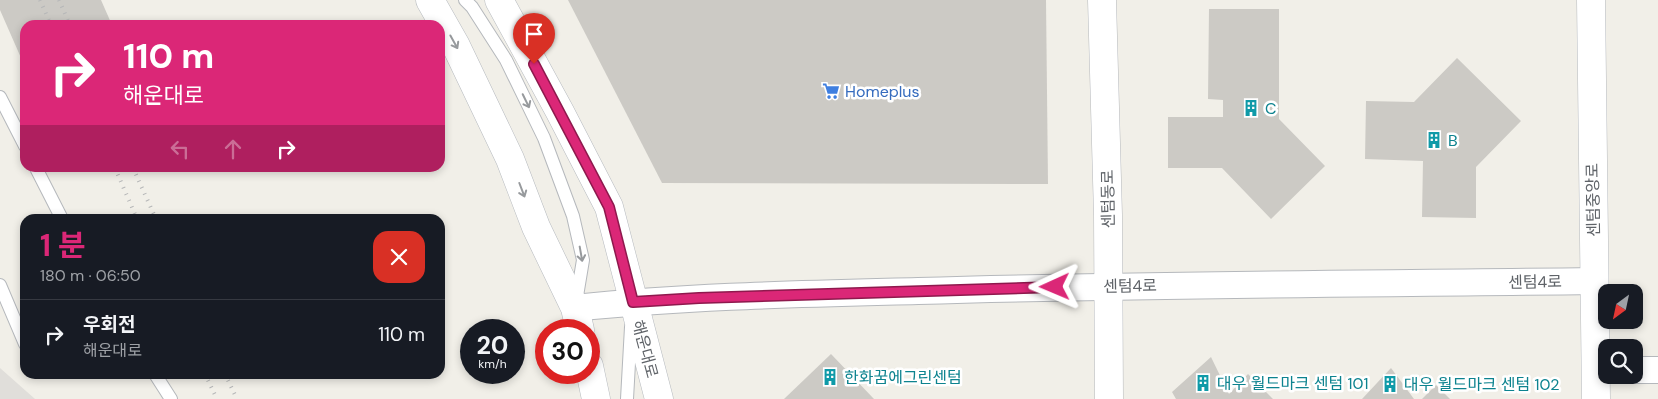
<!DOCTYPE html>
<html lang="ko">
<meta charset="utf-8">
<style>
body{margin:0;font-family:"DM Sans","Noto Sans KR",sans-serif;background:#242831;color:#f1f3f6;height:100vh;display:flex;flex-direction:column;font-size:19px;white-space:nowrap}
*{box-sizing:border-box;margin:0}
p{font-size:16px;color:#9ea1a6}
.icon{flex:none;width:28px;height:28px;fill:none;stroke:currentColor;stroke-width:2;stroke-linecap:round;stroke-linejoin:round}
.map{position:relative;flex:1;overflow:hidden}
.details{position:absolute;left:20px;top:214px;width:425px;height:165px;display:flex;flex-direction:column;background:#171b24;border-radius:15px;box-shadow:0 2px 8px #0003}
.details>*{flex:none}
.top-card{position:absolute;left:20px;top:20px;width:425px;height:152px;border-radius:15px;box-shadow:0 2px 8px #0003;background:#db2777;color:#fff;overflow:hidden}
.needle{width:32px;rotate:213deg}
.buttons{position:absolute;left:1598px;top:284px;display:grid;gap:10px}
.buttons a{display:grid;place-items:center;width:45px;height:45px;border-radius:10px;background:#171b24;box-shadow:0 2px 8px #0003;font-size:25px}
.speed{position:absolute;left:460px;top:319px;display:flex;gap:10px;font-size:25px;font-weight:700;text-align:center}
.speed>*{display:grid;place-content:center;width:65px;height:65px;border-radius:50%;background:#171b24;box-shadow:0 2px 8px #0003;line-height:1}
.speed small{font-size:12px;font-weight:400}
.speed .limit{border:8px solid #d22;background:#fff;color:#111}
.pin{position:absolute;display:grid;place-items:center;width:42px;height:42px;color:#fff;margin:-51px -21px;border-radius:50% 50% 50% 0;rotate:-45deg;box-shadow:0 0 5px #0007}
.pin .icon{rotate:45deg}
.me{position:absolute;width:55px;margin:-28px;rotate:269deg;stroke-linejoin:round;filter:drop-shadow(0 0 4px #0008)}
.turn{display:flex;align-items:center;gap:18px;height:105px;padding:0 20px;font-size:22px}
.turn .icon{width:65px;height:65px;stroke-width:2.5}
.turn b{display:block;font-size:35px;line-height:42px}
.lanes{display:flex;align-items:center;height:48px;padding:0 20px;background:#0003;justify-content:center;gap:25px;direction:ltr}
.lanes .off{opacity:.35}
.round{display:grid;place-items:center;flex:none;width:52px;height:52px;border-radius:15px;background:#242831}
.head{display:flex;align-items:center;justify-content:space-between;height:85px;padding:0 20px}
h1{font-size:30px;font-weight:700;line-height:38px;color:#db2777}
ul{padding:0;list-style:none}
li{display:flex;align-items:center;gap:15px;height:70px;padding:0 20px;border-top:1px solid #363941}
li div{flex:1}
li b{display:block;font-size:19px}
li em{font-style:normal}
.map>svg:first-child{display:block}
.industrial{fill:#e0deda}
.building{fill:#cccac5}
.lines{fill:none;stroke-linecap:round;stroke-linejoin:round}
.service-casing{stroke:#b5b8bc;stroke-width:14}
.minor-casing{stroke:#b5b8bc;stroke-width:28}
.tertiary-casing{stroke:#b5b8bc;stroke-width:29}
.secondary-casing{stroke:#b6babf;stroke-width:29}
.service{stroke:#fff;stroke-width:12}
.minor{stroke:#fff;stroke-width:26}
.tertiary{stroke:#fff;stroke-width:28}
.secondary{stroke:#fff;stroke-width:28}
.rail{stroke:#b6b7b8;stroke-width:4;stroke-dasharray:1 6;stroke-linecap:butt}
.oneway{stroke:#979a9d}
.route-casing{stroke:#8e194d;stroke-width:12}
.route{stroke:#db2777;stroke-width:9}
.labels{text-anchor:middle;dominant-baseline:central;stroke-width:5;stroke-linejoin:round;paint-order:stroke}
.shop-label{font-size:16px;fill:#366cbe;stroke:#fff;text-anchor:start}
.culture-label{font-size:16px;fill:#0d838f;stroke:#fff;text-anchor:start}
.street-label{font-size:16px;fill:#5f6368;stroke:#fff}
</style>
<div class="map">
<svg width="1658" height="399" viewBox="0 0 1658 399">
<rect width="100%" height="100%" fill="#f1efe8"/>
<!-- industrial -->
<path class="industrial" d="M 0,368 L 35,399 L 0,399 Z"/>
<!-- building -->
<g class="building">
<path d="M 0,0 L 101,0 L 112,25 L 25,25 L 25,67 L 0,10 Z"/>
<path d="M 568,0 L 1046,0 L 1048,184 L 662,183 Z"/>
<path d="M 1209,9 L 1279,9 L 1279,119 L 1325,166 L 1271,219 L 1222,168 L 1168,168 L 1168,117 L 1223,117 L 1223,100 L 1208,99 Z"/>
<path d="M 1457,58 L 1521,121 L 1476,167 L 1476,218 L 1422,217 L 1423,161 L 1365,159 L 1366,101 L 1414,102 Z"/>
<path d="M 831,354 L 874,399 L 784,399 Z"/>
<path d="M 1211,357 L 1229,394 L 1248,374 L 1273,399 L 1176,399 L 1172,392 Z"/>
<path d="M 1391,368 L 1414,399 L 1362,399 Z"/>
<path d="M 1436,385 L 1450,399 L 1422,399 Z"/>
</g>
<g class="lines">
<!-- service casing -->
<g class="service-casing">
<g id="service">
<path d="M 465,0 L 472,7 L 506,60 L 544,138 L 573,216 L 583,260 L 576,302"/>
<path d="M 0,97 L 25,146"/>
<path d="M 36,168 L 62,219"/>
<path d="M 0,285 L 25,344"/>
<path d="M 155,374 L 171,399"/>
<path d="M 627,399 L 631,327"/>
</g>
</g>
<!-- minor casing -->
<g class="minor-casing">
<g id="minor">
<path d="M 575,308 C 689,296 804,294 918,291 C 1144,284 1369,284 1595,281"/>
<path d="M 1634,370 L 1658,370"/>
</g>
</g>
<!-- tertiary casing -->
<g class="tertiary-casing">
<path id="tertiary" d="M 1102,0 L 1108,215 L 1109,399"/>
</g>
<!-- secondary casing -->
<g class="secondary-casing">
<g id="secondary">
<path d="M 430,0 L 456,46 L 510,159 L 536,227 L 575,308 L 580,330"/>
<path d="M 499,0 L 560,112 L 609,207 L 659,399"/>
<path d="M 1591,0 L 1596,399"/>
<path d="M 589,366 L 596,399"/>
</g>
</g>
<!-- service -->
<use href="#service" class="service"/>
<!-- minor -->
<use href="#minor" class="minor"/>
<!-- tertiary -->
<use href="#tertiary" class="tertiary"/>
<!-- secondary -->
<use href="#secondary" class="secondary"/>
<!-- rail -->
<g class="rail">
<path d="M 40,0 L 51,25"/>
<path d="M 59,0 L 70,25"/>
<path d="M 115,168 L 137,219"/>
<path d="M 133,168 L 156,219"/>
<path d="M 205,374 L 217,399"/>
<path d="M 225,374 L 237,399"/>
</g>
</g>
<!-- one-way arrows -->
<defs><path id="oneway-shaft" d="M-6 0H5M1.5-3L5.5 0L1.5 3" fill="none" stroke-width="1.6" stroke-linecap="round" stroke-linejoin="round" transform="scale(1.25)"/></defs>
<g class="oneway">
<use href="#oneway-shaft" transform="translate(454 42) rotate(61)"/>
<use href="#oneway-shaft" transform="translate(526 101) rotate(64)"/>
<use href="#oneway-shaft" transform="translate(522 190) rotate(69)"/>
<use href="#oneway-shaft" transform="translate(581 254) rotate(80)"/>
</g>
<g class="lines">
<!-- route casing -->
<g class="route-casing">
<path id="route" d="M 534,64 L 609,207 L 633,302 L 699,298 L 1055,287"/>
</g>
<!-- route -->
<use href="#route" class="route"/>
</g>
<!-- icons -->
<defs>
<g id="supermarket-bare" transform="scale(1.35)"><path d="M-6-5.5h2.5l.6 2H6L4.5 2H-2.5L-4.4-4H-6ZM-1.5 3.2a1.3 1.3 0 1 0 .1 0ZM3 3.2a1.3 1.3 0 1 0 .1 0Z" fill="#3f7fe0" stroke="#fff" stroke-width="2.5" paint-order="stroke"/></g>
<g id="building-bare" transform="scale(1.35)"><path d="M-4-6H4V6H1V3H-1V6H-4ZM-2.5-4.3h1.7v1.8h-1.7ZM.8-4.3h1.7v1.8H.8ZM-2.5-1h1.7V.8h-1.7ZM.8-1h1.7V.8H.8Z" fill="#0f9aa8" stroke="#fff" stroke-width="2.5" paint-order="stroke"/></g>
</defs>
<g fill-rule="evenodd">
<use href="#supermarket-bare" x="831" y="91"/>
<use href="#building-bare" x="1251" y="108"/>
<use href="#building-bare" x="1434" y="140"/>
<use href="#building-bare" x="830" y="377"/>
<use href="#building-bare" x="1203" y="383"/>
<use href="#building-bare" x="1390" y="384"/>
</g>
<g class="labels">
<!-- shop labels -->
<g class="shop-label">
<text x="845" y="91">Homeplus</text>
</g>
<!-- culture labels -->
<g class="culture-label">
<text x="1265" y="108">C</text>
<text x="1448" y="140">B</text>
<text x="844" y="377">한화꿈에그린센텀</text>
<text x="1217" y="383">대우 월드마크 센텀 101</text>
<text x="1404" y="384">대우 월드마크 센텀 102</text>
</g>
<!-- street labels -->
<g class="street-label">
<text transform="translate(1108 199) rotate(-91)">센텀동로</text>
<text transform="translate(1593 200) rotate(-91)">센텀중앙로</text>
<text transform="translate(1535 282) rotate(-1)">센텀4로</text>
<text transform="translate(1130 286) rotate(-1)">센텀4로</text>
<text transform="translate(645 349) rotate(75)">해운대로</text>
</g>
</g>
</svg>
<div class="buttons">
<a><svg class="needle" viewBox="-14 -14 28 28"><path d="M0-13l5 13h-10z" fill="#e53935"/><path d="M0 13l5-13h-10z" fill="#9ea1a6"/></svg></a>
<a><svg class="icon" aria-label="search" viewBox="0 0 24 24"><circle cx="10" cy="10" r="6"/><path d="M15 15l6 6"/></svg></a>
</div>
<div class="speed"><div>20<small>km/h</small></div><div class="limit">30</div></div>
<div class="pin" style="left:534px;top:64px;background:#d93025"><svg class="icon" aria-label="arrive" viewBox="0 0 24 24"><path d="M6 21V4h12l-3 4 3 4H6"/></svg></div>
<svg class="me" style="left:1055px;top:287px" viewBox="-20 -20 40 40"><path d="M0-17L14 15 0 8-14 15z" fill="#db2777" stroke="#fff" stroke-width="4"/></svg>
<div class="top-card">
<div class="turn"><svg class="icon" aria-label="right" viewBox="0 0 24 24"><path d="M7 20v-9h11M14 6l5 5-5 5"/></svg><div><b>110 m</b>해운대로</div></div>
<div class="lanes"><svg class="icon off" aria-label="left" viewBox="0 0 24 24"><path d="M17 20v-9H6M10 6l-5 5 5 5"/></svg><svg class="icon off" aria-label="ahead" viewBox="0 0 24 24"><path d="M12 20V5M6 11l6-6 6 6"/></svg><svg class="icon" aria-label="right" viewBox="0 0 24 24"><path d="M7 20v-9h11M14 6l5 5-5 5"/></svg></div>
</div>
<section class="details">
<div class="head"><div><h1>1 분</h1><p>180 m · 06:50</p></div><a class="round" style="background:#d93025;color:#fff"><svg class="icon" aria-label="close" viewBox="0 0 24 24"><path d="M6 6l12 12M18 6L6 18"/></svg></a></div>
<ul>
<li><svg class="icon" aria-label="right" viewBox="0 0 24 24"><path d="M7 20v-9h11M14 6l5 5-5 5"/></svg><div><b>우회전</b><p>해운대로</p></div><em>110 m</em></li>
</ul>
</section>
</div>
